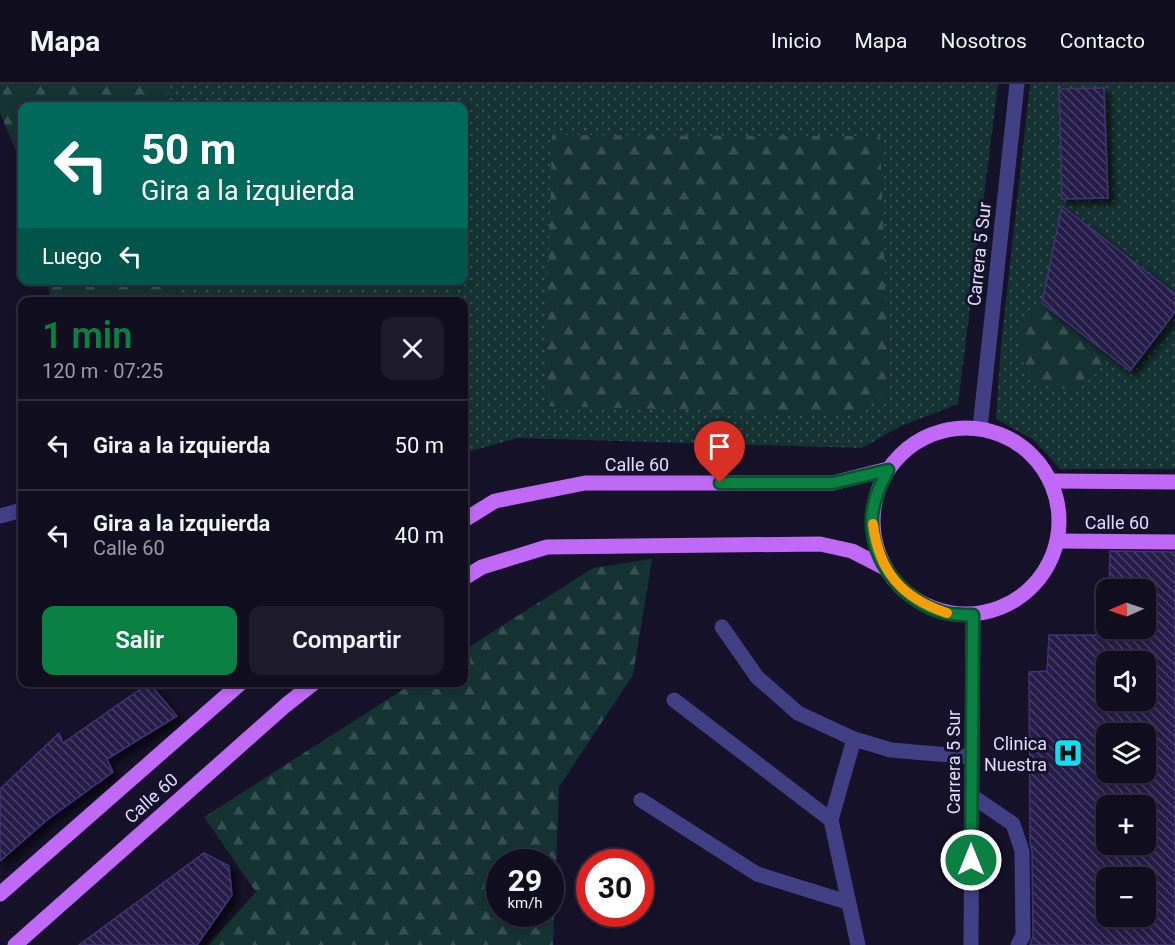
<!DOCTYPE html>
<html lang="es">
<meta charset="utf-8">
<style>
body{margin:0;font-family:Roboto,sans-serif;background:#1e1c2c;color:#f1f3f6;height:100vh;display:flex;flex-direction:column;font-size:22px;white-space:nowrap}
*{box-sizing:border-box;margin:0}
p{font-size:20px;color:#9c9ca4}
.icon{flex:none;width:33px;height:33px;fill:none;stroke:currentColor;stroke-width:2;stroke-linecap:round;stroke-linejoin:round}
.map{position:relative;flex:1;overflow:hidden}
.panel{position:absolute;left:18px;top:213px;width:450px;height:390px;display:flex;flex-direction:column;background:#100e1f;border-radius:12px;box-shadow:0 3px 9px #0003,0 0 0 2px #302e3d}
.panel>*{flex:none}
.hud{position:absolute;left:18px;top:18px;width:450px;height:183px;border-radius:12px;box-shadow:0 3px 9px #0003,0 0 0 2px #302e3d;background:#00695c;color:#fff;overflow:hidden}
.needle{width:39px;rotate:268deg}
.tools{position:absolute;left:1096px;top:495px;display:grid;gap:12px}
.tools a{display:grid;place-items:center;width:60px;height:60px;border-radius:12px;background:#100e1f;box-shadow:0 3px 9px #0003,0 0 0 2px #302e3d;font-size:30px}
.speed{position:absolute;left:486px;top:765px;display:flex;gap:12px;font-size:30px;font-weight:700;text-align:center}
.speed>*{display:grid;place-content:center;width:78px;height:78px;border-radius:50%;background:#100e1f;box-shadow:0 3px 9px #0003,0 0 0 2px #302e3d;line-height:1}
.speed small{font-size:15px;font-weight:400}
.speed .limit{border:9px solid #d22;background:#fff;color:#111}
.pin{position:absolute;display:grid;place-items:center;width:51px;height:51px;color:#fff;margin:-62px -26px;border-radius:50% 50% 50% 0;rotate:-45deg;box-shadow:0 0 6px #0007}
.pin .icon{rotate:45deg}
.me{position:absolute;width:66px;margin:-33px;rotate:0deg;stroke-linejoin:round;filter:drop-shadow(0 0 4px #0008)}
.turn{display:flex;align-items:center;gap:21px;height:126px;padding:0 24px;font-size:27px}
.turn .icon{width:78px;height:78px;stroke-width:2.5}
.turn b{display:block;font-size:42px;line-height:51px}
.then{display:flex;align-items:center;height:57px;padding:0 24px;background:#0003;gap:12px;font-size:22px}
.round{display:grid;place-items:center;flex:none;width:63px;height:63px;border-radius:12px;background:#1e1c2c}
.headline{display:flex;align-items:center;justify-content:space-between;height:102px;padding:0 24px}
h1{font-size:36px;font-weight:600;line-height:45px;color:#0b8043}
.cta{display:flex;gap:12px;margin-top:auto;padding:12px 24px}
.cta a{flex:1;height:69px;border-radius:12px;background:#0b8043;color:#fff;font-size:24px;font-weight:600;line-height:69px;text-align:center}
.cta a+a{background:#1e1c2c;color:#f1f3f6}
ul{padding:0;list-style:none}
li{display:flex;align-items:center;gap:18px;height:90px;padding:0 24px;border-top:2px solid #302e3d}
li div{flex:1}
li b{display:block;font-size:22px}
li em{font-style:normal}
header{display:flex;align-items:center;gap:36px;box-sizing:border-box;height:84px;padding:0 30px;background:#100e1f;border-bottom:2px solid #302e3d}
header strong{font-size:28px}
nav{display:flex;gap:33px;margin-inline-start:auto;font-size:21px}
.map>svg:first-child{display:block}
.grass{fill:url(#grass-dots)}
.forest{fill:url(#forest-firs);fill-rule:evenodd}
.building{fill:url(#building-back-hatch);stroke:#3f3374;stroke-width:1.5;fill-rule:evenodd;filter:url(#shadow)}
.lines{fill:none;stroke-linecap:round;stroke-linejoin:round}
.minor{stroke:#424085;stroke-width:15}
.major{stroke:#c169f7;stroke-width:15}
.route-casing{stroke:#07532c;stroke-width:15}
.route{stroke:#0b8043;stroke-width:10}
.slow{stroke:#f59e0b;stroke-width:10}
.labels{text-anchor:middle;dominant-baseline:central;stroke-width:6;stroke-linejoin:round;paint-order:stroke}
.street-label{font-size:18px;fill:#e0dcfd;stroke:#161229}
.poi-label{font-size:18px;fill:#e0dcfd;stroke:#161229;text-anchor:end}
</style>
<header>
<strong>Mapa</strong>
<nav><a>Inicio</a><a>Mapa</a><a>Nosotros</a><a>Contacto</a></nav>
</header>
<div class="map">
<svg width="1175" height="861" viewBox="0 0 1175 861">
<defs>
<pattern id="grass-dots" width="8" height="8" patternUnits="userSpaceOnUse" patternTransform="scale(1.5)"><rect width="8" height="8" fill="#153332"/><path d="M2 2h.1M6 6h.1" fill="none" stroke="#375051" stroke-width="1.8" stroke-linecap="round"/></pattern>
<pattern id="forest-firs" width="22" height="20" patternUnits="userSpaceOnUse" patternTransform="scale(1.5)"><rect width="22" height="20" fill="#153332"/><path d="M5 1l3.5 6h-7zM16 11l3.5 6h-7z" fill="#375051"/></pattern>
<pattern id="building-back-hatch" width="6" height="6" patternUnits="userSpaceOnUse" patternTransform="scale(1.5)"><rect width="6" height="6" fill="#271f49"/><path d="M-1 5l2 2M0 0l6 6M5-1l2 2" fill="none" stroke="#463f64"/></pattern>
<filter id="shadow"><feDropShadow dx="5.5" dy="5.5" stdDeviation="3" flood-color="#0009"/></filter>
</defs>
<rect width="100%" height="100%" fill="#161229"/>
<!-- grass -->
<g class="grass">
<path d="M 170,0 L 998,0 L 958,320 L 899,343 L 862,364 L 518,354 L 464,369 L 464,218 L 180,217 L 174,197 L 464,196 L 464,22 L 167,22 Z"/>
<path d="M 1030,0 L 1175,0 L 1175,385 L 1060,385 L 1034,356 L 996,335 L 1001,261 Z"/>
</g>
<!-- forest -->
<g class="forest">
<path d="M 0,0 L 170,0 L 167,22 L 22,22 L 22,81 L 0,29 Z"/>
<path d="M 552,51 L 880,52 L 889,310 L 853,330 L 545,322 Z"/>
<path d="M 47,197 L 174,197 L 180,217 L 51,217 Z"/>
<path d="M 1056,215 L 1107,254 C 1107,272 1102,288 1086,298 C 1029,330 984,238 1056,215 Z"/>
<path d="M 652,475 L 633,591 L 559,703 L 553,861 L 208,861 L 256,808 L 204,733 L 413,599 L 464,598 L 464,566 L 593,484 ZM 550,778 L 550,830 L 500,830 L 500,778 Z"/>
</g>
<!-- building -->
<g class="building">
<path d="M 1104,4 L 1108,114 L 1062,115 L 1059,5 Z"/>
<path d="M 1062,122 L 1175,210 L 1175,228 L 1130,287 L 1042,219 Z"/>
<path d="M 1110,467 L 1175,468 L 1175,861 L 1030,861 L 1033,852 L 1032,767 L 1030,759 L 1029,588 L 1047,587 L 1049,551 L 1108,551 L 1108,544 L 1146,544 L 1146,506 L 1109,506 ZM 1107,578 L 1146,578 L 1146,616 L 1107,616 ZM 1107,650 L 1146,650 L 1146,688 L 1107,688 ZM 1107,722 L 1146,722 L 1146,760 L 1107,760 ZM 1107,794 L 1146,794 L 1146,832 L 1107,832 Z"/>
<path d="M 149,599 L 177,632 L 107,675 L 113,688 L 47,736 L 0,777 L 0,705 L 59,649 L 63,659 Z"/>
<path d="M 204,769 L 229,782 L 232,811 L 197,861 L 79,861 Z"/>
</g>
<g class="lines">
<!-- minor -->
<g class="minor">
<path d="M 980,344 L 1017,0"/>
<path d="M 0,432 L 22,426"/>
<path d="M 722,543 L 757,593 L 798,629 L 854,655 L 891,666 L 972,673"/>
<path d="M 674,616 L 831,736"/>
<path d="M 854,655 L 831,736 L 858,861"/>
<path d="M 972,712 L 1013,740 L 1022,767 L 1023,852 L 1018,861"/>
<path d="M 641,716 L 757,790 L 847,818"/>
<path d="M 971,861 L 973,531"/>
</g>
<!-- major -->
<g class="major">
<circle cx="966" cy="437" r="93"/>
<path d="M 1051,397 L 1175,398"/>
<path d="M 464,436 L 495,417 L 585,399 L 833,399 L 888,385"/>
<path d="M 1058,457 L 1175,458"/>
<path d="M 464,494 L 482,483 L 547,463 L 820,460 L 852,467 L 885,484"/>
<path d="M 0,810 L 242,598"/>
<path d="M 15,861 L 286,621 L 315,598"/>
</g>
</g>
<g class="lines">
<!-- route casing -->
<g class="route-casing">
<path id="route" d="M 720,399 L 833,399 L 888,386 C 880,401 873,416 872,433 C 870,478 904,518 945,529 C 954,531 964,531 973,531 L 971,776"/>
</g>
<!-- route -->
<use href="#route" class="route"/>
<!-- slow -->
<path class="slow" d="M 873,440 C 879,488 902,514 947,529"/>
</g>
<!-- icons -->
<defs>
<g id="hospital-square" transform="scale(1.5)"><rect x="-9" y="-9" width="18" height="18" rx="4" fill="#13ddf2" stroke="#161229"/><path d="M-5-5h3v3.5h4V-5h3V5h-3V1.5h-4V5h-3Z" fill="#111"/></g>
</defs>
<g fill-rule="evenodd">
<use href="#hospital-square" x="1068" y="669"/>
</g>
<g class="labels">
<!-- street labels -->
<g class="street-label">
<text transform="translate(979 170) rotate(-84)">Carrera 5 Sur</text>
<text x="637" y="380">Calle 60</text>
<text x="1117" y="438">Calle 60</text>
<text transform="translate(953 678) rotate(-90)">Carrera 5 Sur</text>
<text transform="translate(151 714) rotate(-42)">Calle 60</text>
</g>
<!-- poi labels -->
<g class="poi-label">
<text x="1047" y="659">Clinica<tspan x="1047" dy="21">Nuestra</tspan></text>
</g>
</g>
</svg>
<div class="tools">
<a><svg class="needle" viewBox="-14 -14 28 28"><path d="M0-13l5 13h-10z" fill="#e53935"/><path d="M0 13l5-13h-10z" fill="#9c9ca4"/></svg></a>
<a><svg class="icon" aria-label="sound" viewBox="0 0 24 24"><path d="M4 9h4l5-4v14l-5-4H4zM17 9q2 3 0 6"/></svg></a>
<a><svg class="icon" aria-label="layers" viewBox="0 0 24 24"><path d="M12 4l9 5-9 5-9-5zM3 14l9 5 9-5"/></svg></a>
<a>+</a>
<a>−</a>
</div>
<div class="speed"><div>29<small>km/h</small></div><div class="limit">30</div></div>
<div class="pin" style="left:720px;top:399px;background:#d93025"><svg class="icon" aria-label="arrive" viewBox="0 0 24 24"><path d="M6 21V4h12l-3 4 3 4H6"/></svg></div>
<svg class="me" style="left:971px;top:776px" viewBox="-20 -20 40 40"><circle r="17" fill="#0b8043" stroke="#fff" stroke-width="3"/><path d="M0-11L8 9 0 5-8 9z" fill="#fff"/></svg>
<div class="hud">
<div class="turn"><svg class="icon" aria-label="left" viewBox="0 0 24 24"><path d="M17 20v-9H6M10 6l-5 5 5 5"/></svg><div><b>50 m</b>Gira a la izquierda</div></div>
<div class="then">Luego<svg class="icon" aria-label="left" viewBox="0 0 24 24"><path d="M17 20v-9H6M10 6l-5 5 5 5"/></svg></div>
</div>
<section class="panel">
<div class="headline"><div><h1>1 min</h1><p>120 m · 07:25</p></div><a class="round"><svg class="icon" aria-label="close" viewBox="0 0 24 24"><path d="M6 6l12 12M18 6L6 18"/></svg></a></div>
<ul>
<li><svg class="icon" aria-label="left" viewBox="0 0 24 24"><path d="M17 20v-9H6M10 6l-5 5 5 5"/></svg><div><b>Gira a la izquierda</b></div><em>50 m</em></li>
<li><svg class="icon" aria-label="left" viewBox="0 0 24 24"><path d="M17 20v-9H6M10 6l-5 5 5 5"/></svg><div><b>Gira a la izquierda</b><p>Calle 60</p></div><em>40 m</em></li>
</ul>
<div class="cta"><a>Salir</a><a>Compartir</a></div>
</section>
</div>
